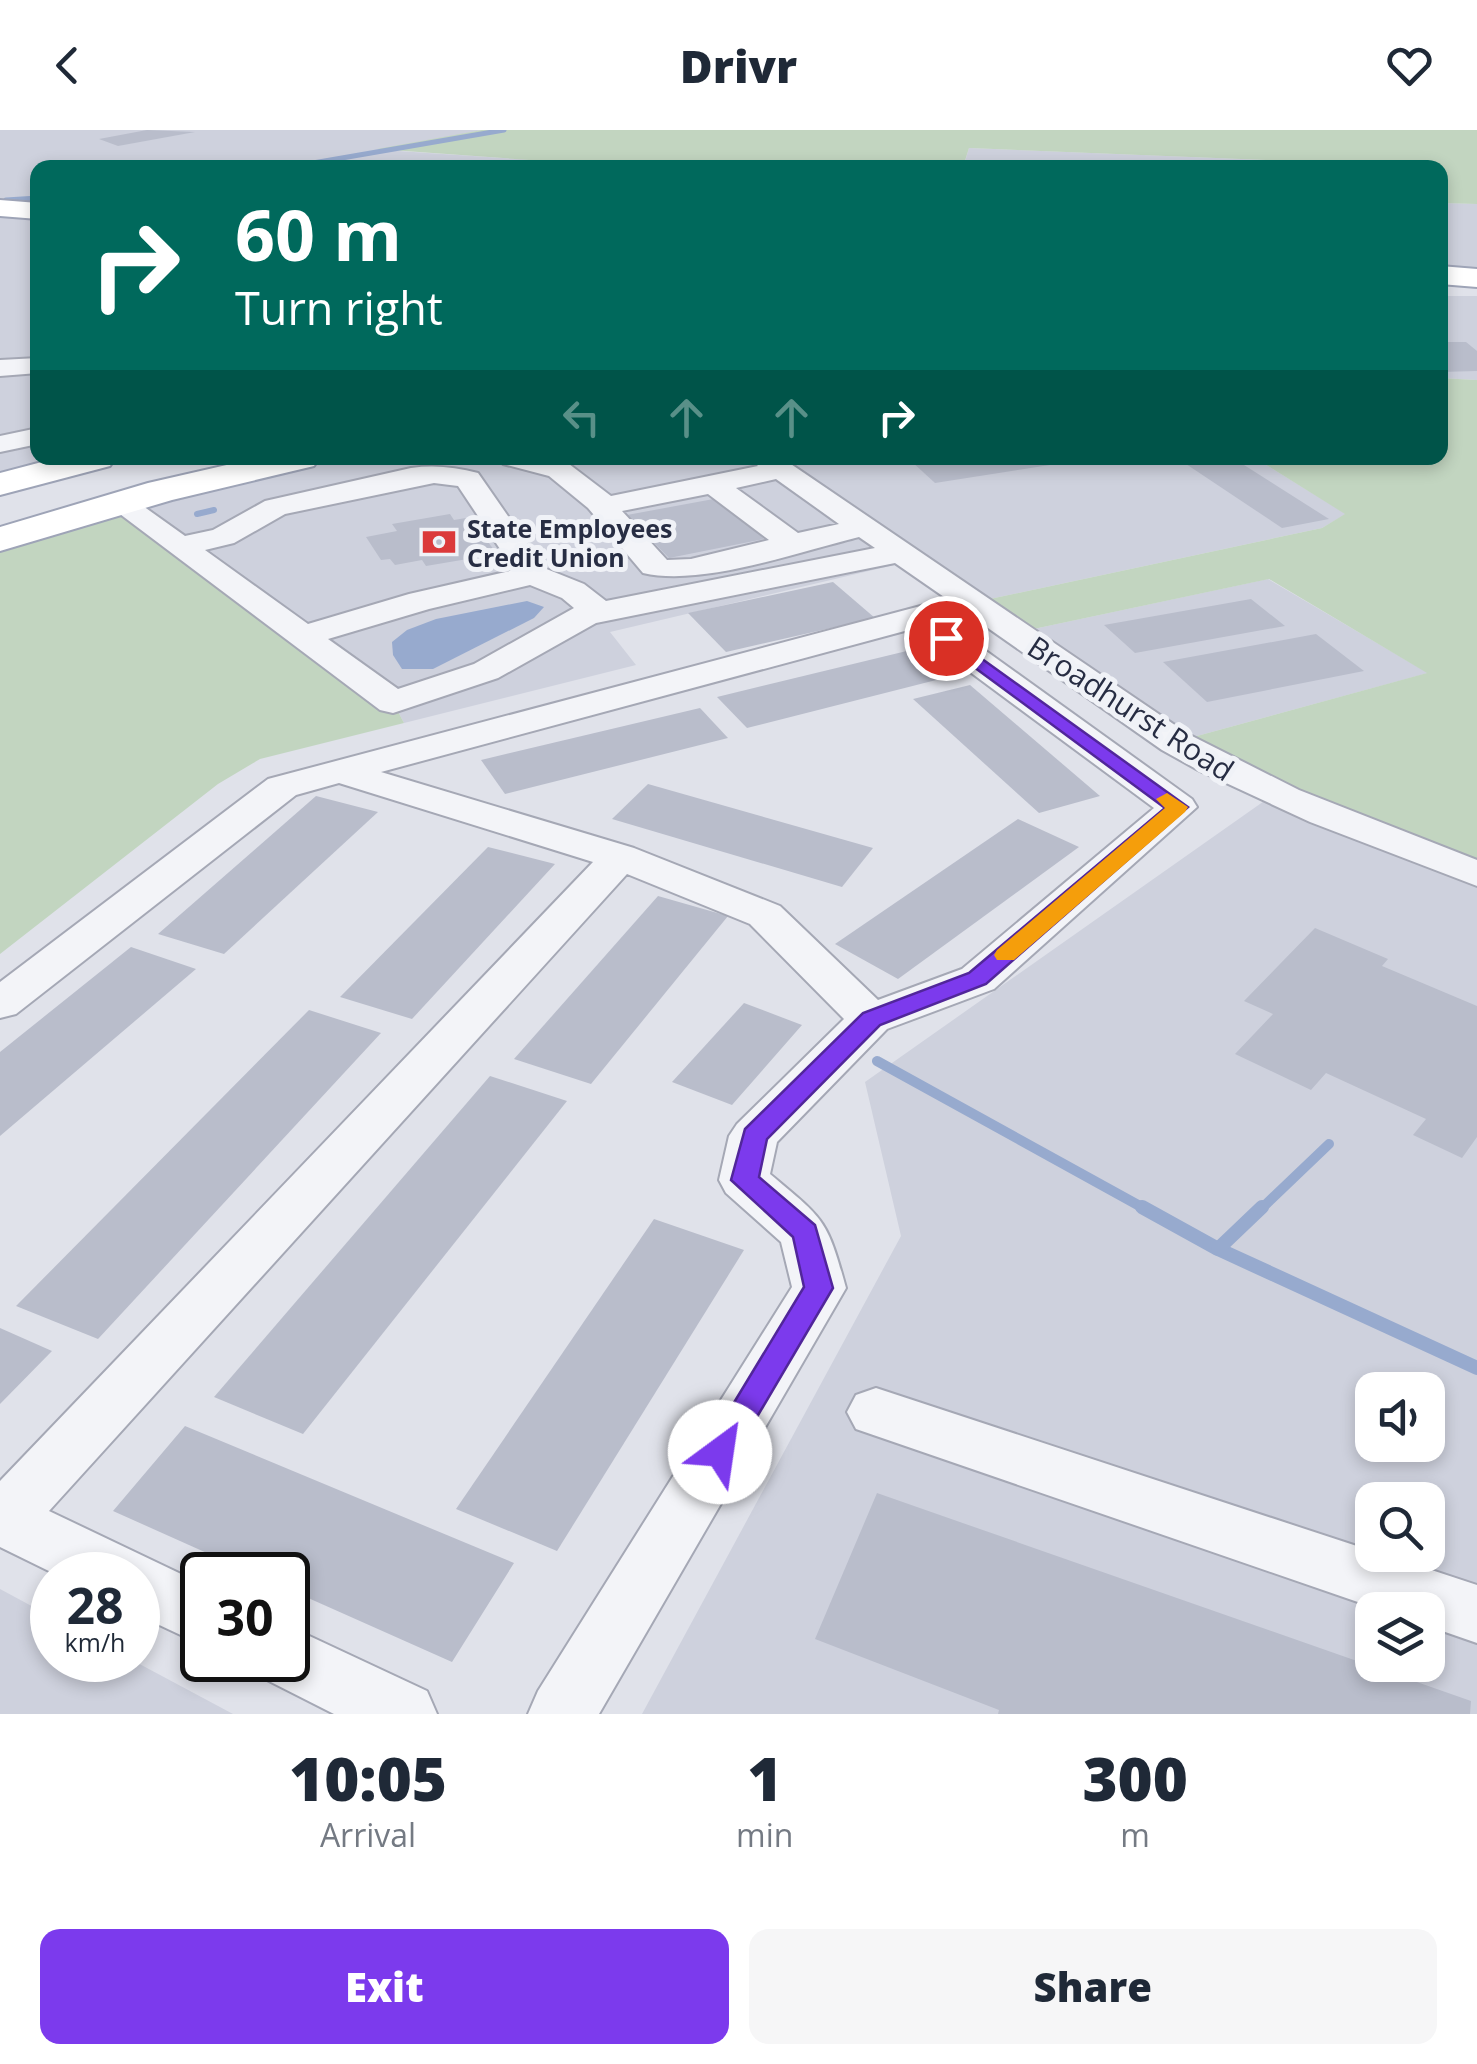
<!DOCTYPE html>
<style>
body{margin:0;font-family:"Open Sans",sans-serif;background:#f6f6f7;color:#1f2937;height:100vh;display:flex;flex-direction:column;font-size:38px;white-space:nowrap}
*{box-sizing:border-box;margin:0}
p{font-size:32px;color:#747a83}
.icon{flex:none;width:55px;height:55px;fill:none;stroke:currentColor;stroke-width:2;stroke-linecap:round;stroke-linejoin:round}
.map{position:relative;height:1584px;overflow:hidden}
.drawer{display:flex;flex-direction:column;background:#fff;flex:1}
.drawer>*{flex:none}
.top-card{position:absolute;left:30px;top:30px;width:1418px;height:305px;border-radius:20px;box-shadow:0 5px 15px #0003;background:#00695c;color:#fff;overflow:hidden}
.tools{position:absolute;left:1355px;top:1242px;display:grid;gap:20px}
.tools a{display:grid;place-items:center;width:90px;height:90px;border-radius:20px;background:#fff;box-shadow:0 5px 15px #0003;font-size:50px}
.speed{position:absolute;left:30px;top:1422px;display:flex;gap:20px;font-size:50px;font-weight:700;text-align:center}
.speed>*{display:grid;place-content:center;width:130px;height:130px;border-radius:50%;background:#fff;box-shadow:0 5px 15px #0003;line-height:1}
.speed small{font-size:25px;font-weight:400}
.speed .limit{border:5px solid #111;border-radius:15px;background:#fff;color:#111}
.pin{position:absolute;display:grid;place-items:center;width:85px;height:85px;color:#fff;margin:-42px;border:5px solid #fff;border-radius:50%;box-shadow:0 2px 10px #0007}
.me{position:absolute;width:110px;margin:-55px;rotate:31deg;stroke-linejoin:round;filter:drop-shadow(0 0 8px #0008)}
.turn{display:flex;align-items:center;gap:35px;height:210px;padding:0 40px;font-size:45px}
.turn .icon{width:130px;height:130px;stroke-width:2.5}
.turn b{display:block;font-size:70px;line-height:85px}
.lanes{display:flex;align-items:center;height:95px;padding:0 40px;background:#0003;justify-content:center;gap:50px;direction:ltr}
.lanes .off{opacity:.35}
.eta{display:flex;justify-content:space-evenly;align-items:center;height:170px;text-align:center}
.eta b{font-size:60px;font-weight:800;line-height:70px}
.button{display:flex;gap:20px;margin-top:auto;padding:20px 40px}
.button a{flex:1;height:115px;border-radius:20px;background:#7c3aed;color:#fff;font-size:40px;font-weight:800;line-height:115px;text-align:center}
.button a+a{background:#f6f6f7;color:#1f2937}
header{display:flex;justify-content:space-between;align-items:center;height:130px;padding:0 40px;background:#fff;font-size:45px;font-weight:800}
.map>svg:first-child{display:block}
.built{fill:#ced1dd;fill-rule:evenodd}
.green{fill:#c2d5c0}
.water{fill:#97aace}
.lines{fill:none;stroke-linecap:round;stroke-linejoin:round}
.stream-far3{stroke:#97aace;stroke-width:5}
.stream-far2{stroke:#97aace;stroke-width:6}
.stream-far1{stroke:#97aace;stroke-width:10}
.stream{stroke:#97aace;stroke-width:14}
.building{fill:#b9bdcb}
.minor-casing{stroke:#a5a8b5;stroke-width:4}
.major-casing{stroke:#9ea4b7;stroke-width:4}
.minor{fill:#f3f4f8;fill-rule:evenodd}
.major{fill:#fff;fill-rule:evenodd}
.route{fill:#7c3aed;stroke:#51269a;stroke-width:2.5}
.slow{fill:#f59e0b}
.labels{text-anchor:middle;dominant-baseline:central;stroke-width:10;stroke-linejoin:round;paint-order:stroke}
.far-poi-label{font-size:25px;font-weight:bold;fill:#272d43;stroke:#f0f2f7;text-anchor:start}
.street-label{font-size:30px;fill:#272d43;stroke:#f0f2f7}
</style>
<header><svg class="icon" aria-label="back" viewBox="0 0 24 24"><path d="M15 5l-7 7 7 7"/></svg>Drivr<svg class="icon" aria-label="heart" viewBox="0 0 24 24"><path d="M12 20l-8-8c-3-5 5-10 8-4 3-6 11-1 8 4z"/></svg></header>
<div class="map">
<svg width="1477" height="1584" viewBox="0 0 1477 1584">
<rect width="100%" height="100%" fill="#e0e2ea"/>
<!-- built -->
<g class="built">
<path d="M 0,0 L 482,0 L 383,20 L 640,37 L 38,38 L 38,328 L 97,328 L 0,354 Z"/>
<path d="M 969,18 L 1314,32 L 1318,37 L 963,38 Z"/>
<path d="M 1440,73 L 1477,74 L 1477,148 L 1440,145 Z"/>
<path d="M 1440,166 L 1477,166 L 1477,250 L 1440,248 Z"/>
<path d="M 301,328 L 1255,328 L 1346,384 L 1322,398 L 971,473 L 911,431 L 610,502 L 636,535 L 404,593 L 393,572 L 119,372 Z"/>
<path d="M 1268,449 L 1428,543 L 1175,612 L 1015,503 Z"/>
<path d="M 1274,664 L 1477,744 L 1477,1584 L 642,1584 L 901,1106 L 865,952 ZM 1372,1260 L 1428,1260 L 1428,1315 L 1372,1315 ZM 1372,1370 L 1428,1370 L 1428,1425 L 1372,1425 ZM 1372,1480 L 1428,1480 L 1428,1535 L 1372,1535 Z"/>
<path d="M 0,1459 L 52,1487 L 52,1530 L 132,1530 L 233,1584 L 0,1584 Z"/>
</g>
<!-- green -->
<g class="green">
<path d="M 482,0 L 1477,0 L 1477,74 L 1440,73 L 1440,38 L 1318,38 L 1313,32 L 969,18 L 963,37 L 640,38 L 377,19 Z"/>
<path d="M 1440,248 L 1477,250 L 1477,745 L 1175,612 L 1427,543 L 1269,449 L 1015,503 L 971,473 L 1322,398 L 1345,384 L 1255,328 L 1440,328 Z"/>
<path d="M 119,372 L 393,572 L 404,593 L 260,629 L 218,654 L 0,824 L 0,409 Z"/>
</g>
<!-- water -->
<path class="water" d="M 527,471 L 544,477 L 534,488 L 433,539 L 402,539 L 393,525 L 392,512 L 407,500 L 436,489 Z"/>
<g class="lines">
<!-- stream-far3 -->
<g class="stream-far3">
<path d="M 284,38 L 504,0"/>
<path d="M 6,70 L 38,68"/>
</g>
<!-- stream-far2 -->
<path class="stream-far2" d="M 197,384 L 214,380"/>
<!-- stream-far1 -->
<g class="stream-far1">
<path d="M 877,931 L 1147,1080"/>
<path d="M 1260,1080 L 1329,1014"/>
</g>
<!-- stream -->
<g class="stream">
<path d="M 1142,1077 L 1218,1119 L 1477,1238"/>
<path d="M 1218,1119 L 1262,1077"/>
</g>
</g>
<!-- building -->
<g class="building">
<path d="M 147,0 L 195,2 L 118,16 L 99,9 Z"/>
<path d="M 1440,212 L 1466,212 L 1477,221 L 1477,241 L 1440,242 Z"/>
<path d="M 935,328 L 1056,328 L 1063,333 L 935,353 L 911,331 Z"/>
<path d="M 1177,328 L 1233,328 L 1329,389 L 1282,398 Z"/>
<path d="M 719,368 L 764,409 L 669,428 L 627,385 Z"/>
<path d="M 450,384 L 454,390 L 466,388 L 471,393 L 515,386 L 526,400 L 485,408 L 497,424 L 426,436 L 422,430 L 395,435 L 390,429 L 381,430 L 366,407 L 397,401 L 392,394 Z"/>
<path d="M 833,452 L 875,488 L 726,522 L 688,483 Z"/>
<path d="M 1251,469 L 1285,496 L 1135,523 L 1104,495 Z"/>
<path d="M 1316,504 L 1364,541 L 1207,572 L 1163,532 Z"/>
<path d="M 915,519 L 948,547 L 747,598 L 717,567 Z"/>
<path d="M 970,555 L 1100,666 L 1039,683 L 913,569 Z"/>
<path d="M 700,578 L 728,608 L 505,664 L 481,630 Z"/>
<path d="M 648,654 L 873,718 L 842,757 L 612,689 Z"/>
<path d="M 316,666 L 378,682 L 224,824 L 158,804 Z"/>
<path d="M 1018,689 L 1079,717 L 898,849 L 835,814 Z"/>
<path d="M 488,717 L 555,734 L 412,889 L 340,867 Z"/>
<path d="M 658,766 L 728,786 L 591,954 L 514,929 Z"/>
<path d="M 1315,798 L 1388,829 L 1382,836 L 1477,876 L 1477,1007 L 1462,1028 L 1413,1005 L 1426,989 L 1326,943 L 1311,960 L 1235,924 L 1273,884 L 1244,871 Z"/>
<path d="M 131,817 L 196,839 L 0,1006 L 0,922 Z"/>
<path d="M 744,873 L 802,895 L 732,975 L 672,952 Z"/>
<path d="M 309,880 L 381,903 L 98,1209 L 16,1176 Z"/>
<path d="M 490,946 L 567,971 L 303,1304 L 214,1267 Z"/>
<path d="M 654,1089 L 744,1120 L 557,1421 L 456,1379 Z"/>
<path d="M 0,1198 L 52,1221 L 0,1274 Z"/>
<path d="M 185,1296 L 514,1433 L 452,1532 L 288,1459 L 288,1445 L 256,1445 L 113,1381 Z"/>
<path d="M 877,1363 L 1471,1571 L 1470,1584 L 998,1584 L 999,1580 L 815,1509 Z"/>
</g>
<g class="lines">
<!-- minor casing -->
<g class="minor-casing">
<g id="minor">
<path d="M 38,228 L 38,243 L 0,246 L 0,230 Z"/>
<path d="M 38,298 L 38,314 L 0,322 L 0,306 Z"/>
<path d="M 499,328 L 544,328 L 569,334 L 611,366 L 758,336 L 750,328 L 782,328 L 1188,604 L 1299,660 L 1477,730 L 1477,756 L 1310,692 L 1198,640 L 1162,620 L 968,484 L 943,490 L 1192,669 L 1197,677 L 994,859 L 887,899 L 777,1012 L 770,1044 C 825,1090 827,1089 846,1158 L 599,1584 L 528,1584 L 538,1561 L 792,1157 L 781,1112 L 726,1063 L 719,1050 L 729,1006 L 737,994 L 844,889 L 750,794 L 627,744 L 49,1381 L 202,1454 L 202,1515 L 138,1485 L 138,1445 L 57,1445 L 0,1417 L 0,1351 L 593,732 L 339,653 L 296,665 L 16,884 L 0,888 L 0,852 L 268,649 L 947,469 L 895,433 L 596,493 L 498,548 L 393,583 L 380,580 L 104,372 L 109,366 L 129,366 L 185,406 L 213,400 L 265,371 L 411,338 C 434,335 455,337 478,343 L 544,438 L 584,454 L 606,471 L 875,418 L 859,407 C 798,422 702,457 643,443 L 588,378 L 549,346 L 503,334 ZM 776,349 L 839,394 L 798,403 L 736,358 ZM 434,353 L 458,356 L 514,440 L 409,464 L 308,494 L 205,420 L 234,413 L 285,384 ZM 708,364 L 769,410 L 691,429 L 667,430 L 622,381 ZM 530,455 L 562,468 L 574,478 L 474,534 L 398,559 L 328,509 L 429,479 ZM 912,499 L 1154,678 L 962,839 L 878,870 L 780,776 L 634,718 L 381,642 Z"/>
<path d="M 876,1258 L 1372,1421 L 1372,1425 L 1386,1425 L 1477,1455 L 1477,1513 L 1428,1496 L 1428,1480 L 1381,1480 L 856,1299 L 847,1282 L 856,1265 Z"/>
<path d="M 288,1496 L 427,1561 L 437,1584 L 334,1584 L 265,1549 L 256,1530 L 288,1530 Z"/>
</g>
</g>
<!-- major casing -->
<g class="major-casing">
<g id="major">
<path d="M 0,70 L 38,73 L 38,89 L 0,86 Z"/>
<path d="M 1440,136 L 1477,139 L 1477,157 L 1440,154 Z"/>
<path d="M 57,328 L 115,328 L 110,336 L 0,365 L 0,343 Z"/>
<path d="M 257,328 L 319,328 L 314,336 L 172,370 L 0,421 L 0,397 L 148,353 Z"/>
</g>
</g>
<!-- minor -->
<use href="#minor" class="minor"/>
<!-- major -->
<use href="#major" class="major"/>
</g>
<!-- route -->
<path class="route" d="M 946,503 L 1188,677 L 986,854 L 880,895 L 767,1009 L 759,1047 L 815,1095 L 833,1158 L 731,1331 L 720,1335 L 709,1331 L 704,1322 L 804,1157 L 793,1107 L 731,1050 L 745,999 L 863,883 L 969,843 L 1165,678 L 940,512 L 937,508 Z"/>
<!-- slow -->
<path class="slow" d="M 1167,663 L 1188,677 L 1185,682 L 1014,830 L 997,830 L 994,825 L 997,820 L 1165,678 L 1156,669 Z"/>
<!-- icons -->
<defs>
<g id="bank-bare" transform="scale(2.7)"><path d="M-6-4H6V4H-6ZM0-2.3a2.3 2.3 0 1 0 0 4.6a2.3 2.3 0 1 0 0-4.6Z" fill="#db393a" stroke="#f0f2f7" stroke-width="2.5" paint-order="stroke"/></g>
</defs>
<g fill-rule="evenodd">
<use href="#bank-bare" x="439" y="412"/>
</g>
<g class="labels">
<!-- far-poi labels -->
<g class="far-poi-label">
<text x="467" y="398">State Employees<tspan x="467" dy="29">Credit Union</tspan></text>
</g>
<!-- street labels -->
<g class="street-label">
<text transform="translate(1131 578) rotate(33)">Broadhurst Road</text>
</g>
</g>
</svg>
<div class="tools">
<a><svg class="icon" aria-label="sound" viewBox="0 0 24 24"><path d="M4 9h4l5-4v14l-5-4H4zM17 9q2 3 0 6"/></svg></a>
<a><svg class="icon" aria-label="search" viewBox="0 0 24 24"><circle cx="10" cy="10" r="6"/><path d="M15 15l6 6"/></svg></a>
<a><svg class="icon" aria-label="layers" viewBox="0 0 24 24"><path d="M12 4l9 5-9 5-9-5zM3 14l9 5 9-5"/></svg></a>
</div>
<div class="speed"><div>28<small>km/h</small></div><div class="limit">30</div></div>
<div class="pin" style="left:946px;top:508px;background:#d93025"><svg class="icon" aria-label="arrive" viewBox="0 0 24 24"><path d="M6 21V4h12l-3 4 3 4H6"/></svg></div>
<svg class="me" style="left:720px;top:1322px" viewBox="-20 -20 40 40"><circle r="19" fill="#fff"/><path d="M0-13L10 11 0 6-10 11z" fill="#7c3aed"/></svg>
<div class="top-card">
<div class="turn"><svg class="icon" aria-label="right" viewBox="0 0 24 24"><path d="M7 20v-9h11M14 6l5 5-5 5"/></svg><div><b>60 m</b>Turn right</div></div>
<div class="lanes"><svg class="icon off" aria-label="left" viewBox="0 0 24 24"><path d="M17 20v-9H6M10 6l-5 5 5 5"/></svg><svg class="icon off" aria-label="ahead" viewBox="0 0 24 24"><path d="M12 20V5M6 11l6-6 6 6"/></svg><svg class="icon off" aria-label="ahead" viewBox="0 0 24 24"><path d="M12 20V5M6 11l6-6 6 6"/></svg><svg class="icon" aria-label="right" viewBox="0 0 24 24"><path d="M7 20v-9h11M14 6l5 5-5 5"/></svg></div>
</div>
</div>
<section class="drawer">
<div class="eta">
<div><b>10:05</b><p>Arrival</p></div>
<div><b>1</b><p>min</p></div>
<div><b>300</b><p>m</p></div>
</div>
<div class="button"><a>Exit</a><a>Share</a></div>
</section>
